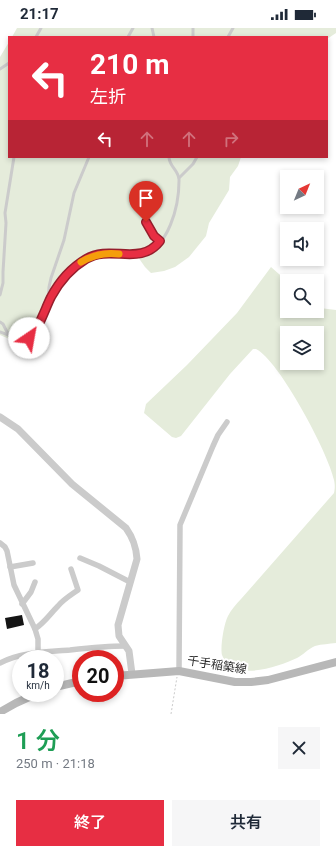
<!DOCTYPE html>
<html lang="ja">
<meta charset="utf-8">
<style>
body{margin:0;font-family:Roboto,"Noto Sans JP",sans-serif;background:#f6f6f7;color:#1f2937;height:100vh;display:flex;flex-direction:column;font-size:15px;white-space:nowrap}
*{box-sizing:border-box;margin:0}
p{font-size:13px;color:#747a83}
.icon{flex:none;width:22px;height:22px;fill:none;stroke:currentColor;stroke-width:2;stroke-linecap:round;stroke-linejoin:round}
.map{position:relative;height:686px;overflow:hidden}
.sheet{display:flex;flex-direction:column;background:#fff;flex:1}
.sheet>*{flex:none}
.banner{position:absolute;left:8px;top:8px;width:320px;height:122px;border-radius:0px;box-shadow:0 2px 6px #0003;background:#e72e43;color:#fff;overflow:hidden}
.needle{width:26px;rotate:43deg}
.controls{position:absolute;left:280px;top:142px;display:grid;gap:8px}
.controls a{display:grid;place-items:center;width:44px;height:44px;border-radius:0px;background:#fff;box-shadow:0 2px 6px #0003;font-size:20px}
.speed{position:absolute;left:12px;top:622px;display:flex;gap:8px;font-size:20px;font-weight:700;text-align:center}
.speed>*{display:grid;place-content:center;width:52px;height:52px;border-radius:50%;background:#fff;box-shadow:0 2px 6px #0003;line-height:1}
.speed small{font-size:10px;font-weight:400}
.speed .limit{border:6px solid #d22;background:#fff;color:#111}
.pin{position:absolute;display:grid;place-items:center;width:34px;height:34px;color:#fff;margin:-41px -17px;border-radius:50% 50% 50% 0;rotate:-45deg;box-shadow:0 0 4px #0007}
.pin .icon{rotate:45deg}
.me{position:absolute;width:44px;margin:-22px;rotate:33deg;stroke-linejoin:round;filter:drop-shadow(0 0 3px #0008)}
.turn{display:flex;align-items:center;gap:14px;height:84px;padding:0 16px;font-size:18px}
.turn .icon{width:52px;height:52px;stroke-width:2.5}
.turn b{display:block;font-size:28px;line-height:34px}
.lanes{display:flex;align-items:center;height:38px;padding:0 16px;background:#0003;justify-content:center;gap:20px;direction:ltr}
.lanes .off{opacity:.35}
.round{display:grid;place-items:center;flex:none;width:42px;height:42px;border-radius:0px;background:#f6f6f7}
.summary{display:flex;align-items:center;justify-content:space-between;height:68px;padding:0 16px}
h1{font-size:24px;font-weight:600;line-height:30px;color:#1e9e55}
.action{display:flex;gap:8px;margin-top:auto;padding:8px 16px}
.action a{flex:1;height:46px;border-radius:0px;background:#e72e43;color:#fff;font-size:16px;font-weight:600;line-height:46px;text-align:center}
.action a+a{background:#f6f6f7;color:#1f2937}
.status{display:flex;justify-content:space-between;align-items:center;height:28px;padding:0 20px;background:#fff;direction:ltr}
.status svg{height:11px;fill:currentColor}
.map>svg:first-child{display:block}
.green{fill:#e5ecdb;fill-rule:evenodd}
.building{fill:#151515}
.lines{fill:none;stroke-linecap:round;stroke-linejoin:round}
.path{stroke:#cbcbcb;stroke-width:1;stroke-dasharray:2 2;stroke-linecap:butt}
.service{stroke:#cbcbcb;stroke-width:3}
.minor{stroke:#cbcbcb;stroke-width:5.5}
.tertiary{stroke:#cbcbcb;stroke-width:7}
.secondary{stroke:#b8b8b8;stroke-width:8}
.route-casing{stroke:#961e2c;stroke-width:10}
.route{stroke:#e72e43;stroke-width:7}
.slow{stroke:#f59e0b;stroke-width:7}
.labels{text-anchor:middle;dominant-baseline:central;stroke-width:4;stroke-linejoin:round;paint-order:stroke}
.street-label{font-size:12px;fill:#2e2e2e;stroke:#fff}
</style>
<div class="status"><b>21:17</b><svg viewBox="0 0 49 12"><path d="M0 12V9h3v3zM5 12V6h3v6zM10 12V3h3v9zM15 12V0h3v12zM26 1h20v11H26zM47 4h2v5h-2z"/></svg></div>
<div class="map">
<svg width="336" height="686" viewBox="0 0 336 686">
<rect width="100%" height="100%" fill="#fff"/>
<!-- green -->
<g class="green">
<path d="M 17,0 L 336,0 L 336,5 L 327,11 L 327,9 L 12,9 Z"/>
<path d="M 9,14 L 9,129 L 241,129 L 238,138 L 230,149 L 229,162 L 209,195 L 206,208 L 189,229 L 175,239 L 164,243 L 151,245 L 145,239 L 138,229 C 123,232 107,228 92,232 C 66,240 46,290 34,313 C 21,316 12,312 0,307 L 0,29 Z"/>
<path d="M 271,239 L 287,253 L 287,283 L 317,283 L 317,278 L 320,280 L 336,282 L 336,615 C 329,616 322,616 315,618 C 308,621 303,627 297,630 C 278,639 232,655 222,627 C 220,620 224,595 228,588 C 231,582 236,576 241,571 L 334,465 C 335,460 335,457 334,452 C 329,426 279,332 256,321 L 253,321 L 230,346 L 181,408 L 176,410 L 172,409 L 144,385 L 146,376 L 187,337 L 237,285 ZM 287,305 L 317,305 L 317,335 L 287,335 Z"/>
</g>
<!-- building -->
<path class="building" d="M 22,587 L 24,597 L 7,601 L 5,590 Z"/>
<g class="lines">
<!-- path -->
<path class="path" d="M 171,686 L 177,649"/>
<!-- service -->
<g class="service">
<path d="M 152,0 L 154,9"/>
<path d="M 193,0 L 193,9"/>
<path d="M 36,9 L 41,0"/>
<path d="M 128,9 L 133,0"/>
<path d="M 228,9 L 233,0"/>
<path d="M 0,41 L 9,35"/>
<path d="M 179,150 L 193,136 L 197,129"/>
<path d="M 146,194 L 154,208 L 160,213"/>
<path d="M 0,267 L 3,255 L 3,244 L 6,195 L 5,185 L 14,129"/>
<path d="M 48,275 L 49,259 L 51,250 L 64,212 L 74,165 L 89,129"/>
<path d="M 0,294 L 3,296 L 8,306"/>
<path d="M 0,304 L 14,309 L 29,310 C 40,299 45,284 51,270 C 57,257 67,244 79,235 C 102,219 117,230 141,226 C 169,221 179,177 179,153 C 180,143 169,139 169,129"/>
</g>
<!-- minor -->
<g class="minor">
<path d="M 0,515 L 5,519 L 7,523 L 14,557 L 35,601 L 38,611 L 38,624 L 40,631"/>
<path d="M 80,530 L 99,538 L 130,554"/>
<path d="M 10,539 L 33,535"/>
<path d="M 22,576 L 31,564 L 35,554"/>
<path d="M 35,601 C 46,593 49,587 58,578 C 64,571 71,567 78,562 L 71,541"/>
<path d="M 0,635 C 21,624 46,624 70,622 C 88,620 106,618 125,618"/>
<path d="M 179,643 L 180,497 L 213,418 L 218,407 L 227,394"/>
</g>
<!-- tertiary -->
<path class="tertiary" d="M 0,389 L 18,401 L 72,456 L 126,500 C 133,510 136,518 137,531 L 118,597 L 119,608 L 129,623 L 132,646"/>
<!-- secondary -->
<g class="secondary">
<path d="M 115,648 L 179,643 L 235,654 L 251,654 L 268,652 L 336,634"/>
<path d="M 55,659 L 81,653"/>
<path d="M 0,684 L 16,675 L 38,665"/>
</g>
</g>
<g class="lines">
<!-- route casing -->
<g class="route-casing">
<path id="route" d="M 29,310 C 40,299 44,283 51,269 C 59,254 71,240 86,231 C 111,216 140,239 160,213 L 154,208 L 146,194"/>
</g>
<!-- route -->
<use href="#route" class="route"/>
<!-- slow -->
<path class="slow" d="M 81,234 C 93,227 105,224 119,226"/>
</g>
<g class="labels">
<!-- street labels -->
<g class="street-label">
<text transform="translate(217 637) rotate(9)">千手稲築線</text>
</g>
</g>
</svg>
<div class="controls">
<a><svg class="needle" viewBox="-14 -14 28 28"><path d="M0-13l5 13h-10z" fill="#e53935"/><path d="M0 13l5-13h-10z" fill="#747a83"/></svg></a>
<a><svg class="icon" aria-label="sound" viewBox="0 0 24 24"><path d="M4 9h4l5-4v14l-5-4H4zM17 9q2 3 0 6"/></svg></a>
<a><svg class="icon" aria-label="search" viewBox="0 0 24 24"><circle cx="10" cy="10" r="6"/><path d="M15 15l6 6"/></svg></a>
<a><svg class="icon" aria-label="layers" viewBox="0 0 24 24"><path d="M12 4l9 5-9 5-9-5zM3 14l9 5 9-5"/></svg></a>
</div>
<div class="speed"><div>18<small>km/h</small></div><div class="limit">20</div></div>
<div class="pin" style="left:146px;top:194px;background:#d93025"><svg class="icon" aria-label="arrive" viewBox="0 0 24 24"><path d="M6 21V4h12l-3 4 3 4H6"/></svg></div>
<svg class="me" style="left:29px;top:310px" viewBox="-20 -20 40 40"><circle r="19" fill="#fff"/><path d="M0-13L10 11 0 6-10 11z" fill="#e72e43"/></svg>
<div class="banner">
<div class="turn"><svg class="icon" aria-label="left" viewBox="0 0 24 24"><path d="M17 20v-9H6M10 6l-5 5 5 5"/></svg><div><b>210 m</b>左折</div></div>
<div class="lanes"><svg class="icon" aria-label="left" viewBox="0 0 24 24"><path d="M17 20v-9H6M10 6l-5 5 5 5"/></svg><svg class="icon off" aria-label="ahead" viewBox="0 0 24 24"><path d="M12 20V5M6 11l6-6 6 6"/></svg><svg class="icon off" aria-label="ahead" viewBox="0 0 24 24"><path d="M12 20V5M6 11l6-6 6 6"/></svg><svg class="icon off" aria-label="right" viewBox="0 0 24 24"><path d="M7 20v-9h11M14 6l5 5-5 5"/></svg></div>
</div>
</div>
<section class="sheet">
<div class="summary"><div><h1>1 分</h1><p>250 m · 21:18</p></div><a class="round"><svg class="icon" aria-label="close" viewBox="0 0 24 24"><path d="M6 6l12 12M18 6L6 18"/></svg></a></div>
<div class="action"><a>終了</a><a>共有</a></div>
</section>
